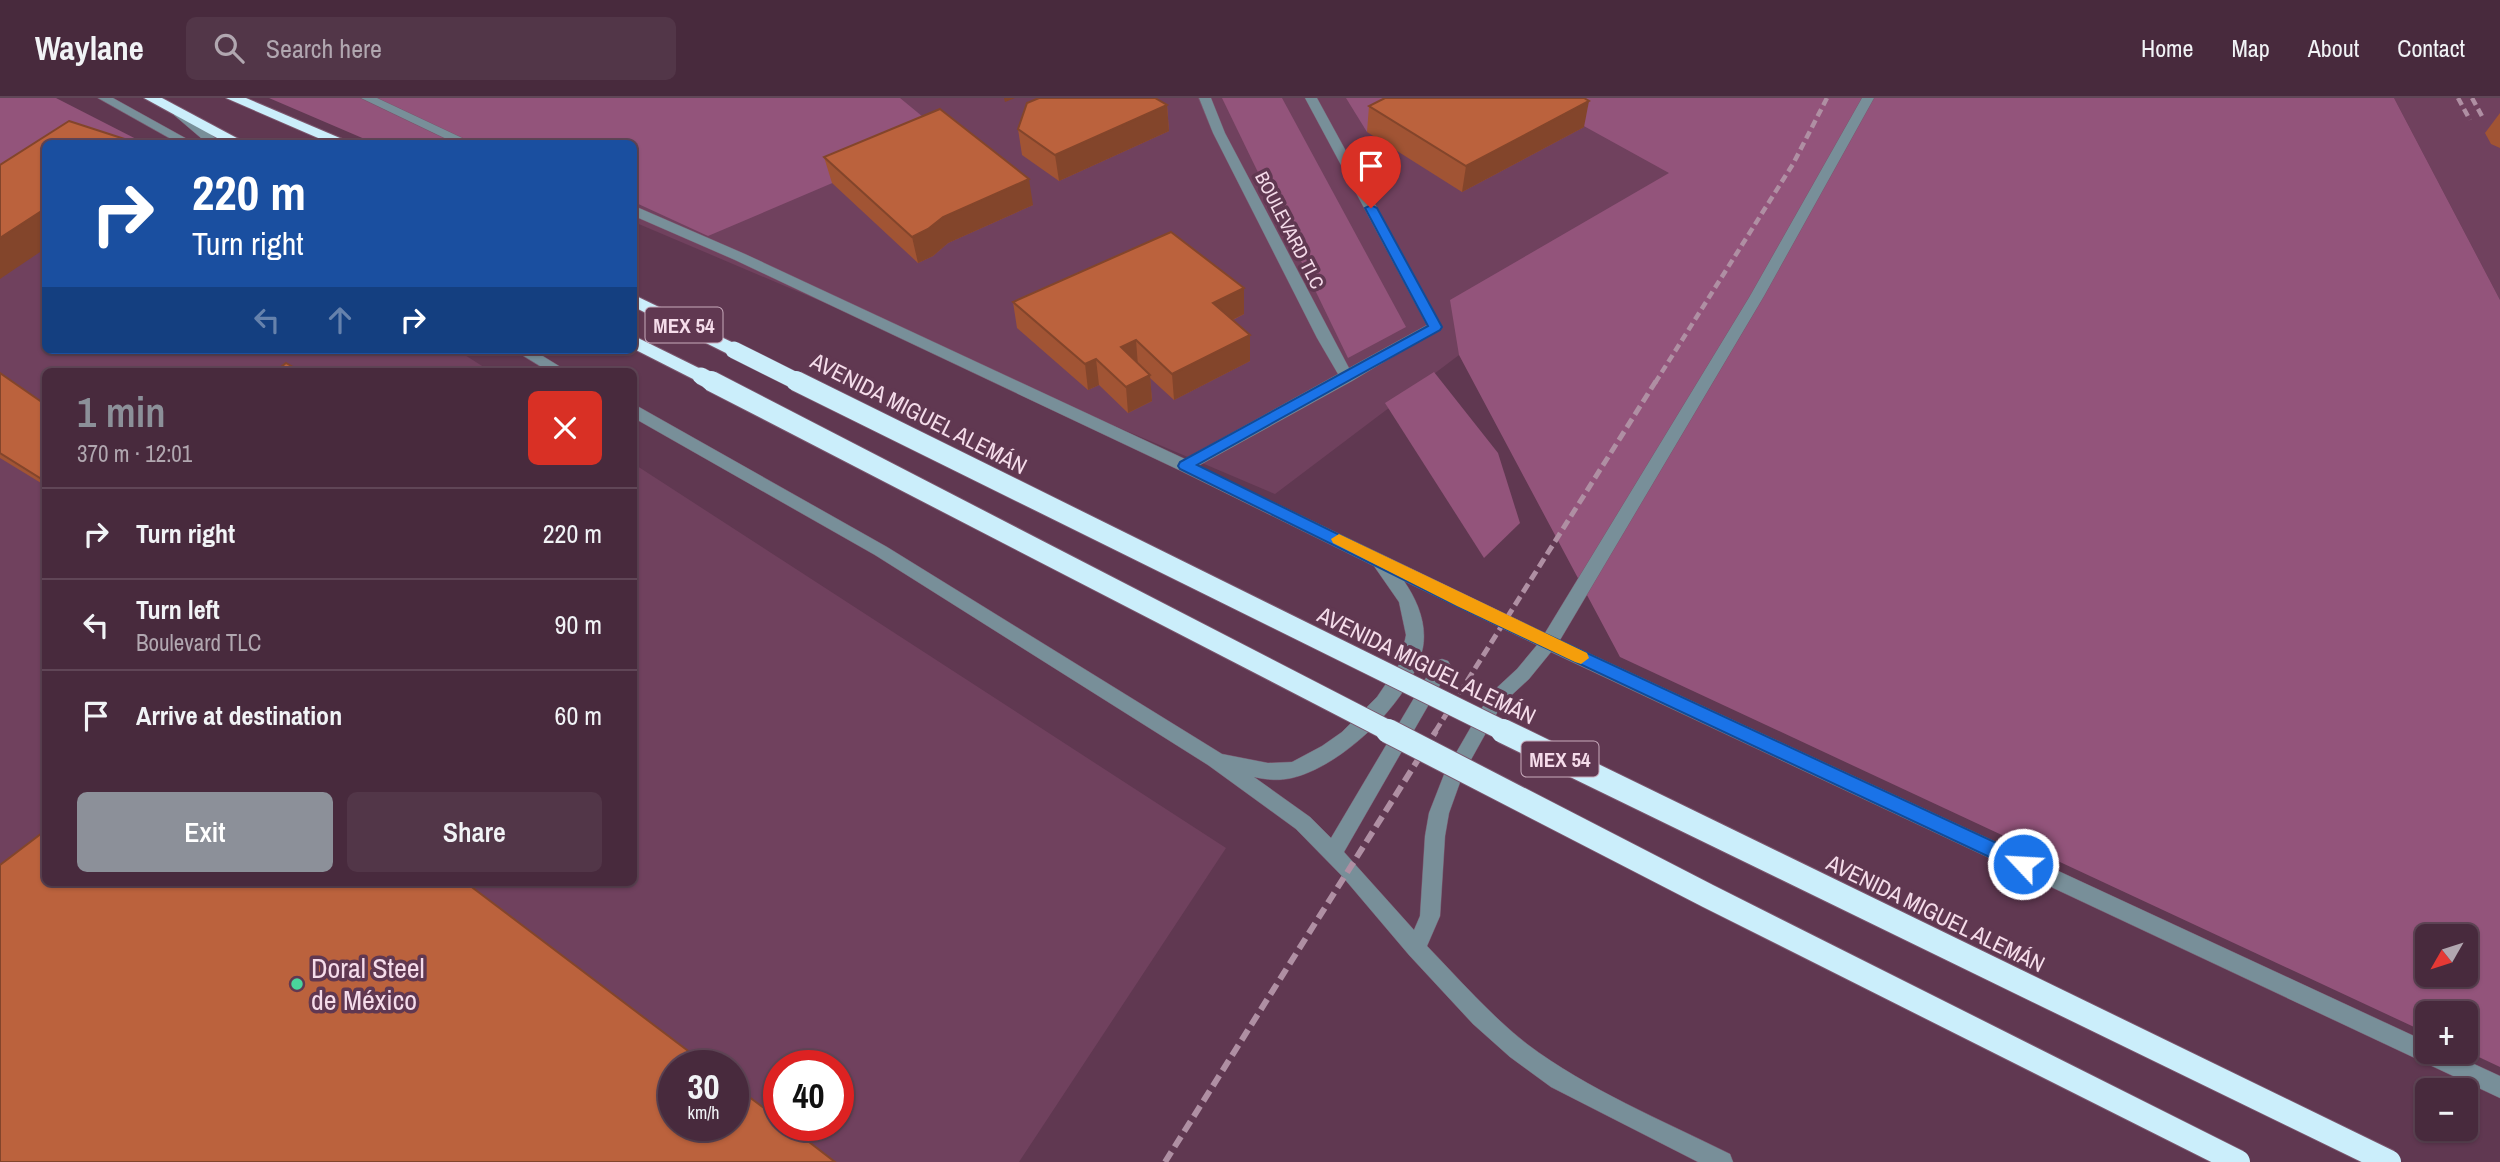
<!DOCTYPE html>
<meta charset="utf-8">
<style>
body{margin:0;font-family:"Archivo Narrow",sans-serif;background:#523648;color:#f1f3f6;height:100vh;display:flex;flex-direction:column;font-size:26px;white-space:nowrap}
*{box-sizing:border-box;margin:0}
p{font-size:23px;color:#b1a7b0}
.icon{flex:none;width:38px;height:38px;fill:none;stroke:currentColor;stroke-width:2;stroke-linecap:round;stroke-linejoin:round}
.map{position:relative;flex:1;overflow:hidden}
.panel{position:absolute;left:42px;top:270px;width:595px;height:518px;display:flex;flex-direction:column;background:#482a3d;border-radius:10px;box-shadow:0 2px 5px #0004,0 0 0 2px #604657}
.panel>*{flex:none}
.hud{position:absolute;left:42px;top:42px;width:595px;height:214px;border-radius:10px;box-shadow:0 2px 5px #0004,0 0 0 2px #604657;background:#1a4fa0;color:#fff;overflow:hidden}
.needle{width:46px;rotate:231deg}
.controls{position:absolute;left:2415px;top:826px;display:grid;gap:14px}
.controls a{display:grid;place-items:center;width:63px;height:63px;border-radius:10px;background:#482a3d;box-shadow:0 2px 5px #0004,0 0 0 2px #604657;font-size:35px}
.speed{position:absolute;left:658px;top:952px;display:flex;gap:14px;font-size:35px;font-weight:700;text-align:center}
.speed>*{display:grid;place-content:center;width:91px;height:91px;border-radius:50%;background:#482a3d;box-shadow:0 2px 5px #0004,0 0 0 2px #604657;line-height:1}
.speed small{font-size:18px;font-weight:400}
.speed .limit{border:10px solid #d22;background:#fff;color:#111}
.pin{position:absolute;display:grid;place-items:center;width:60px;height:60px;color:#fff;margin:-72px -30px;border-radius:50% 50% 50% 0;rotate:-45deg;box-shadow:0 0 7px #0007}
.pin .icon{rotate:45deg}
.me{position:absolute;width:77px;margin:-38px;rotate:295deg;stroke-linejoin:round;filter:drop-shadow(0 0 5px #0008)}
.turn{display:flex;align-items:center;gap:24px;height:147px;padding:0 35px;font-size:32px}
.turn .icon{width:91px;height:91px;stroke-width:2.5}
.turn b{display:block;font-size:49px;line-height:60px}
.lanes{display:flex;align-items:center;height:66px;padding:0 35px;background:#0003;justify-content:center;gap:35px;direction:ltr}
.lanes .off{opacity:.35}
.round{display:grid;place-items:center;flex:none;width:74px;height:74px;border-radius:10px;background:#523648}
.summary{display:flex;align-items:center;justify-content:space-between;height:119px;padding:0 35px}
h1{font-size:42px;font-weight:600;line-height:52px;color:#8c9099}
.primary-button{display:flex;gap:14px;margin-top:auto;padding:14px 35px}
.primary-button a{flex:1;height:80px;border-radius:10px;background:#8c9099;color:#fff;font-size:28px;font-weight:600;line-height:80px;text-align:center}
.primary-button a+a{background:#523648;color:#f1f3f6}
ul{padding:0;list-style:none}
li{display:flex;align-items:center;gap:21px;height:91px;padding:0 35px;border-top:2px solid #604657}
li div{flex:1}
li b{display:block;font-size:26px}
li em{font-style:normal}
header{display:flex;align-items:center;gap:42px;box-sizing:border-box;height:98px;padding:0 35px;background:#482a3d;border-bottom:2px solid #604657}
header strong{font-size:33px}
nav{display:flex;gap:38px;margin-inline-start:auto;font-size:24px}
.search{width:490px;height:63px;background:#523648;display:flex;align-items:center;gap:18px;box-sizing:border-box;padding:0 24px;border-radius:10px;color:#b1a7b0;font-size:26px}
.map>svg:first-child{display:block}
.built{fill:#70415e;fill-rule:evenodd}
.green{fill:#93547b;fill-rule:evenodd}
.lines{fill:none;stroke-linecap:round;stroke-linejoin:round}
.minor-casing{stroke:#7b566d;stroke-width:1}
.highway-casing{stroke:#7b566d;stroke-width:2}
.minor{fill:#788f99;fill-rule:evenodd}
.highway{fill:#cbeefb;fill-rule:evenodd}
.rail-far2{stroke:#af8fa3;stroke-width:4.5;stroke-dasharray:8 4.5;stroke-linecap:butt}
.rail-far1{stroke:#af8fa3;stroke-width:5;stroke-dasharray:10 5;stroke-linecap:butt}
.rail{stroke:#af8fa3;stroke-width:6;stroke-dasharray:12 6;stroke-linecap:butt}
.highway-bridge-far2-casing{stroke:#7b566d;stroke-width:18;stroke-linecap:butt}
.highway-bridge-far1-casing{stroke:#7b566d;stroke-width:22;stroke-linecap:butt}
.highway-bridge-casing{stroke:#7b566d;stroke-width:26;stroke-linecap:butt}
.highway-bridge-far2{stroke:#cbeefb;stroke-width:17}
.highway-bridge-far1{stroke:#cbeefb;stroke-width:20}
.highway-bridge{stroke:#cbeefb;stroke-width:24}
.wall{fill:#a15434}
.shaded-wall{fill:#83452b}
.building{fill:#bb623d;stroke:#83452b;stroke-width:2}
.route{fill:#1a73e8;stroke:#114b97;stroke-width:2}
.slow{fill:#f59e0b}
.poi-dot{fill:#49d49c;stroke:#603851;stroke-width:2.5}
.labels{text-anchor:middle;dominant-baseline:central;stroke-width:7;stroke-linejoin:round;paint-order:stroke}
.far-street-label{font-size:19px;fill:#f5dcea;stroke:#603851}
.shield{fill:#603851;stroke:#c8abbc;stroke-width:2}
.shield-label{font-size:21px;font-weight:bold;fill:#f5dcea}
.street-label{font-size:23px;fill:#f5dcea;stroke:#603851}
.near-poi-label{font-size:28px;fill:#f5dcea;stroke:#603851;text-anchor:start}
</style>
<header>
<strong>Waylane</strong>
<div class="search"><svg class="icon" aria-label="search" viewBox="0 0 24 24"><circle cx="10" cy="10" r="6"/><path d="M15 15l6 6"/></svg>Search here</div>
<nav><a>Home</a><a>Map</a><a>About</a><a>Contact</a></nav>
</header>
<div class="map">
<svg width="2500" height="1064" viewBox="0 0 2500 1064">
<rect width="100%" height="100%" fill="#603851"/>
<!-- built -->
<g class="built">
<path d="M 342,0 L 1752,0 L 1698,116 L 1459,257 L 1275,396 L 634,124 L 634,46 Z"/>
<path d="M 2394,0 L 2500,0 L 2500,202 Z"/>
<path d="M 45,136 L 46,252 L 457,252 L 490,273 L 46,273 L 46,784 L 634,784 L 634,366 L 1226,750 L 1019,1064 L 0,1064 L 0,168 ZM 674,968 L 733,968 L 733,1027 L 674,1027 ZM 779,968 L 838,968 L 838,1027 L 779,1027 Z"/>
</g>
<!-- green -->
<g class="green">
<path d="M 0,0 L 56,0 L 144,45 L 46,46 L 0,164 Z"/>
<path d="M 269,0 L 900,0 L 945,37 L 708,138 L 634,104 L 634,46 L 374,45 Z"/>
<path d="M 1222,0 L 1282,0 L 1406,229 L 1348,260 Z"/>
<path d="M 1346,0 L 1437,0 L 1367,34 Z"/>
<path d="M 1533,0 L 2394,0 L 2500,202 L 2500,969 L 2466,953 L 2466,915 L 2427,915 L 2427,935 L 1620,559 L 1459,257 L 1450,202 L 1669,75 ZM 2427,838 L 2466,838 L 2466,877 L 2427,877 Z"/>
<path d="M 1434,274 L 1498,355 L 1520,425 L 1484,460 L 1385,305 Z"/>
</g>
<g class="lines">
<!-- minor casing -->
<g class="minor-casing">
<g id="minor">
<path d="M 98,0 L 113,0 L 196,46 L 180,46 Z"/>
<path d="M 361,0 L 377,0 L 475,46 L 457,46 Z"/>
<path d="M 1199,0 L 1211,0 L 1225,35 L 1349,270 L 1427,227 L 1305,0 L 1317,0 L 1442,229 L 1352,283 L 1198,368 L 1545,535 L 1750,198 L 1862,0 L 1874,0 L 1764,198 L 1560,542 L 2427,944 L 2427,954 L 2448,954 L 2500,978 L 2500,1000 L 1551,554 L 1529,581 L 1502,606 L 1463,676 L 1449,715 L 1445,738 L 1440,818 L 1427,848 C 1459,881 1490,917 1527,946 C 1588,992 1662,1022 1730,1056 L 1733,1064 L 1698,1064 L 1551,989 L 1510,959 L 1473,926 L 1409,857 L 1342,778 L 1296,731 L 1208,667 L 875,457 L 634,320 L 634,308 L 639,309 L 887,449 L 1222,656 L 1268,665 L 1292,664 L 1322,648 L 1342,634 L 1377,599 L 1400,565 L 1406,537 L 1399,504 L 1374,468 L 1179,372 L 735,162 L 634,118 L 634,109 L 639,110 L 745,156 L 1185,361 L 1338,276 L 1317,240 L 1213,35 ZM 1404,483 L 1537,547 L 1517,571 L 1490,596 L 1445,674 L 1429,715 L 1425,738 L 1420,818 L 1414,832 L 1344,754 L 1448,573 L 1451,568 L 1448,563 L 1442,561 L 1436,563 L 1331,740 L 1310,719 L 1254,679 C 1267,682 1279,683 1292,680 C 1343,668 1413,601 1423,549 C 1427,525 1417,502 1404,483 Z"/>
<path d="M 178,10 L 182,11 L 222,46 L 208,46 L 174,17 L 174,11 Z"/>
<path d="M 514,252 L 533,252 L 567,273 L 548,273 Z"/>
</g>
</g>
<!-- highway casing -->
<g class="highway-casing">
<g id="highway">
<path d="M 144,0 L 162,0 L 248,46 L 228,46 Z"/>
<path d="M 226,0 L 246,0 L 354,46 L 332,46 Z"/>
<path d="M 634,197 L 740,248 L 743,252 L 740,256 L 728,256 L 634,209 Z"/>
<path d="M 634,238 L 707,274 L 710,278 L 701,284 L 695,282 L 634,251 Z"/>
</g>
</g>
<!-- minor -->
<use href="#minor" class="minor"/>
<!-- highway -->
<use href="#highway" class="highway"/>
<!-- rail-far2 -->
<g class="rail-far2">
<path d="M 2458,0 L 2470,22"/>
<path d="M 2472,0 L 2483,20"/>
<path d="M 1655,285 L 1793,66 L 1827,0"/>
</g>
<!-- rail-far1 -->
<path class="rail-far1" d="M 1435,634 L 1656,283"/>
<!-- rail -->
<path class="rail" d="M 1165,1064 L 1436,633"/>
<!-- highway-bridge-far2 casing -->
<g class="highway-bridge-far2-casing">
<g id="highway-bridge-far2">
<path d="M 734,252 L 800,285"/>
<path d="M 701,278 L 714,285"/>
</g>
</g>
<!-- highway-bridge-far1 casing -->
<g class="highway-bridge-far1-casing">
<g id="highway-bridge-far1">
<path d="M 711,283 L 1391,634"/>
<path d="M 796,283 L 1506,634"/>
</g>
</g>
<!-- highway-bridge casing -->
<g class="highway-bridge-casing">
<g id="highway-bridge">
<path d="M 1388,633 L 1708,798 L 2238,1064"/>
<path d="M 1503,633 L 2389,1064"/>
</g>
</g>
<!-- highway-bridge-far2 -->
<use href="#highway-bridge-far2" class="highway-bridge-far2"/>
<!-- highway-bridge-far1 -->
<use href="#highway-bridge-far1" class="highway-bridge-far1"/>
<!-- highway-bridge -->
<use href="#highway-bridge" class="highway-bridge"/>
</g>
<!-- wall -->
<g class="wall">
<path d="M 1167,7 L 1169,33 L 1059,83 L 1022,57 L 1018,31 Z"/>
<path d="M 1369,8 L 1584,29 L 1462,94 L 1367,34 Z"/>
<path d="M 2500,15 L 2500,50 L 2491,46 L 2485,35 Z"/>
<path d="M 824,59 L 1033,107 L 948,145 L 933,158 L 918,165 L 832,85 Z"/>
<path d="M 1013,204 L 1244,216 L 1233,222 L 1250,263 L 1174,302 L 1150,280 L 1152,303 L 1128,315 L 1099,287 L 1088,292 L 1017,230 Z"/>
<path d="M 105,252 L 126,252 L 120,257 Z"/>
<path d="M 0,275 L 46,307 L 46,388 L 0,360 Z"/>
</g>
<!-- shaded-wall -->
<g class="shaded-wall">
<path d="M 1004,0 L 1015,0 L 1005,4 Z"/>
<path d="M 1589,3 L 1584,29 L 1462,94 L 1466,68 Z"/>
<path d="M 1167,7 L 1169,33 L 1059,83 L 1055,57 Z"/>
<path d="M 1029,81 L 1033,107 L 948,145 L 933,158 L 918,165 L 912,139 L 943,119 Z"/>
<path d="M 46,110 L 46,150 L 0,181 L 0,140 Z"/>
<path d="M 1244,190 L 1244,216 L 1214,231 L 1213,205 Z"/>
<path d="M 1250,237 L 1250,263 L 1174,302 L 1172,276 Z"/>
<path d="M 1136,242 L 1138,268 L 1121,249 Z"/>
<path d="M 116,252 L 126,252 L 120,257 Z"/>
<path d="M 1096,261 L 1099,287 L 1088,292 L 1085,266 Z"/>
<path d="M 1150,277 L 1152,303 L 1128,315 L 1126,289 Z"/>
<path d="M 46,376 L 46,385 L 40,380 Z"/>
</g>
<!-- building -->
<g class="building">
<path d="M 1039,0 L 1155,0 L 1167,7 L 1055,57 L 1018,31 L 1027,5 Z"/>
<path d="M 1385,0 L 1584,0 L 1589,3 L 1466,68 L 1369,8 Z"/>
<path d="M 940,11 L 1029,81 L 943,119 L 928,131 L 912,139 L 824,59 Z"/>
<path d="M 69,23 L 140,46 L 46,46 L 46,110 L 0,140 L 0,67 Z"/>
<path d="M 1171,134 L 1244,190 L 1213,205 L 1250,237 L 1172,276 L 1136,242 L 1121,249 L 1150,277 L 1126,289 L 1096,261 L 1085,266 L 1013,204 Z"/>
<path d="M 286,265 L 300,273 L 276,273 Z"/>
<path d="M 0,275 L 46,307 L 46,376 L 40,380 L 0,355 Z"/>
<path d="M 46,732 L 46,784 L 465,784 L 708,968 L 674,968 L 674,1027 L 733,1027 L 733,987 L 779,1021 L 779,1027 L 787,1027 L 835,1064 L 0,1064 L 0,767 Z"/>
</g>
<!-- route -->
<path class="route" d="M 1371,107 L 1377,110 L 1442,229 L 1440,232 L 1197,367 L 1468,500 L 2029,760 L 2032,766 L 2029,772 L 2023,774 L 2017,772 L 1457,508 L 1180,371 L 1178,368 L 1180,364 L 1428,228 L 1365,110 Z"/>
<!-- slow -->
<path class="slow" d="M 1339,436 L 1587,555 L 1589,560 L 1581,566 L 1575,564 L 1457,508 L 1333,445 L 1331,441 Z"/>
<!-- markers -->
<circle class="poi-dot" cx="297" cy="886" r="7"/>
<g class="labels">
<!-- far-street labels -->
<g class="far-street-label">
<text transform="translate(1290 132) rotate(63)">BOULEVARD TLC</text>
</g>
<!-- shield labels -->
<g class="shield">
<rect x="645.5" y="209.5" width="77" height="35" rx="5"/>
<rect x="1521.5" y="643.5" width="77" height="35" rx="5"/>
</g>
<g class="shield-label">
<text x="684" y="227">MEX 54</text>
<text x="1560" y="661">MEX 54</text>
</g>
<!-- street labels -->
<g class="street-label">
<text transform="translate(919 315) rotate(27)">AVENIDA MIGUEL ALEMÁN</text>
<text transform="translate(1427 567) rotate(26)">AVENIDA MIGUEL ALEMÁN</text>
<text transform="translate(1936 815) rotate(26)">AVENIDA MIGUEL ALEMÁN</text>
</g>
<!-- near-poi labels -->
<g class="near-poi-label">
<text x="311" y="870">Doral Steel<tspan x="311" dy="32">de México</tspan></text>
</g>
</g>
</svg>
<div class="controls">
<a><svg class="needle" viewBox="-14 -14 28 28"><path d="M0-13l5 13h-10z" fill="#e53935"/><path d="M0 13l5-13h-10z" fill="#b1a7b0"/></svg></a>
<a>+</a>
<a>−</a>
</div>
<div class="speed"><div>30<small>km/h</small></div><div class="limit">40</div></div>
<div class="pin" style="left:1371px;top:110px;background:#d93025"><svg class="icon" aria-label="arrive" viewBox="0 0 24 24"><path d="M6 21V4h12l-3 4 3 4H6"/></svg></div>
<svg class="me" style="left:2023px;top:766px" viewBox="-20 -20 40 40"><circle r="17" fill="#1a73e8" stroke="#fff" stroke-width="3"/><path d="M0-11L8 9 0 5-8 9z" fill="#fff"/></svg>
<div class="hud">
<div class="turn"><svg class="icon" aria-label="right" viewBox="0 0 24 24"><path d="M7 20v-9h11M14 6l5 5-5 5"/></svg><div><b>220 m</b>Turn right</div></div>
<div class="lanes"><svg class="icon off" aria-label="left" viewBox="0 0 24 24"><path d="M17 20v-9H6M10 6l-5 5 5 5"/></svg><svg class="icon off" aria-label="ahead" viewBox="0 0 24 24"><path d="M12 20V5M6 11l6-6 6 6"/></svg><svg class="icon" aria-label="right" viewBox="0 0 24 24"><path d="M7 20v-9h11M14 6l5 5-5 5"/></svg></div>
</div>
<section class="panel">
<div class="summary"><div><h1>1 min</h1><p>370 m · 12:01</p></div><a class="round" style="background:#d93025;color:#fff"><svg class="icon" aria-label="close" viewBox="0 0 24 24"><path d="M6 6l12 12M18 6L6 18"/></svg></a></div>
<ul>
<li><svg class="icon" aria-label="right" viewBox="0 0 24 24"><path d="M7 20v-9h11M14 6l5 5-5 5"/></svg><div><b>Turn right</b></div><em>220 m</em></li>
<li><svg class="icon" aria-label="left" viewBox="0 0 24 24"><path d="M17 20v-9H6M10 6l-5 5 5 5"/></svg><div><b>Turn left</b><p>Boulevard TLC</p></div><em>90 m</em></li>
<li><svg class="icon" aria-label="arrive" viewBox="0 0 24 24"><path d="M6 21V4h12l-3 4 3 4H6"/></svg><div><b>Arrive at destination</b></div><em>60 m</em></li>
</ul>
<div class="primary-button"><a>Exit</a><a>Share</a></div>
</section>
</div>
